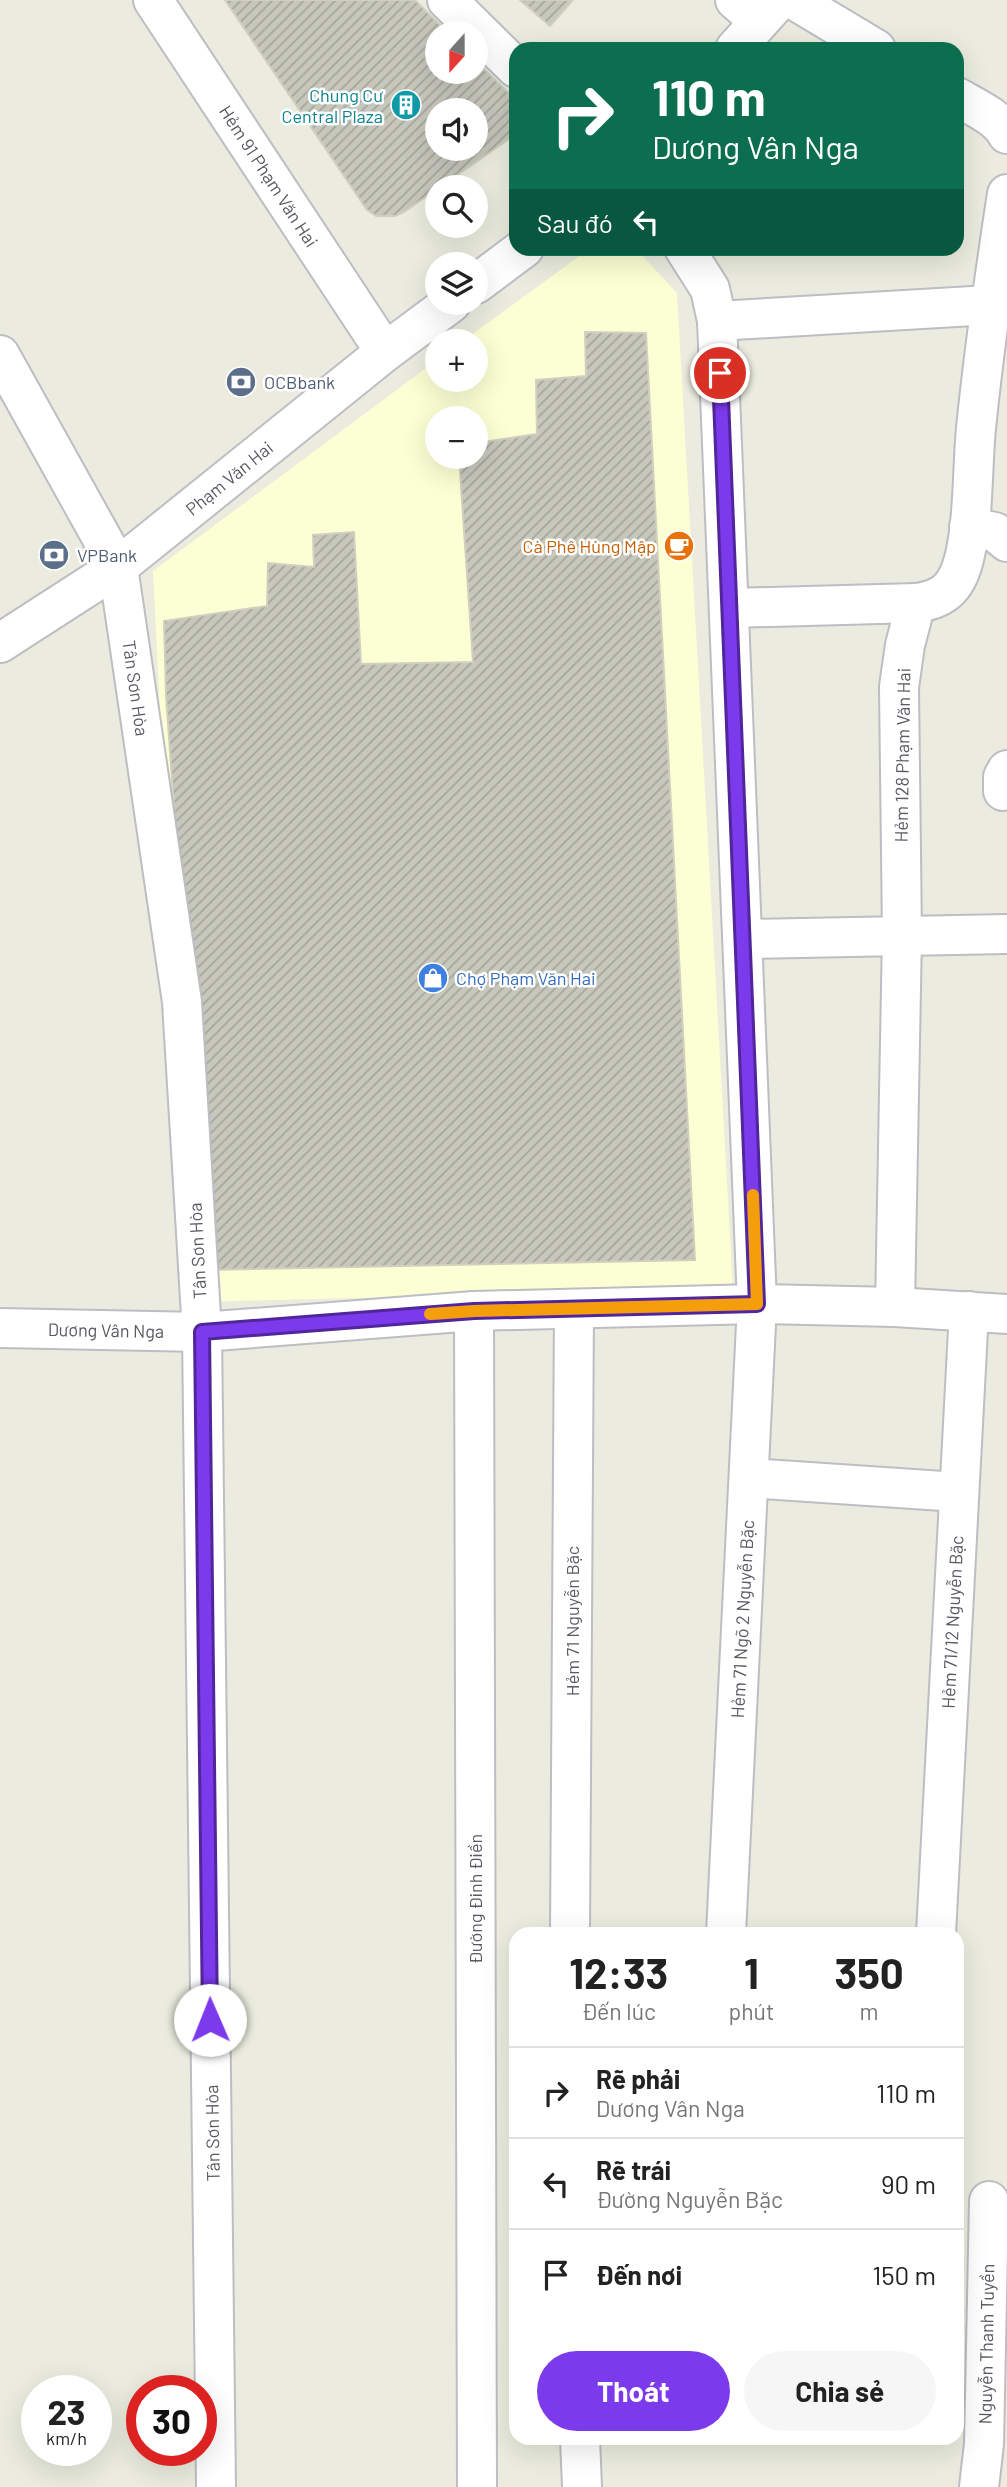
<!DOCTYPE html>
<html lang="vi">
<meta charset="utf-8">
<style>
body{margin:0;font-family:Barlow,sans-serif;background:#f6f6f6;color:#222;height:100vh;display:flex;flex-direction:column;font-size:26px;white-space:nowrap}
*{box-sizing:border-box;margin:0}
p{font-size:23px;color:#767676}
.icon{flex:none;width:38px;height:38px;fill:none;stroke:currentColor;stroke-width:2;stroke-linecap:round;stroke-linejoin:round}
.map{position:relative;flex:1;overflow:hidden}
.details{position:absolute;left:509px;top:1927px;width:455px;height:518px;display:flex;flex-direction:column;background:#fff;border-radius:21px;box-shadow:0 7px 28px #0002}
.details>*{flex:none}
.hud{position:absolute;left:509px;top:42px;width:455px;height:214px;border-radius:21px;box-shadow:0 7px 28px #0002;background:#0b6e4f;color:#fff;overflow:hidden}
.needle{width:46px;rotate:201deg}
.controls{position:absolute;left:425px;top:21px;display:grid;gap:14px}
.controls a{display:grid;place-items:center;width:63px;height:63px;border-radius:50%;background:#fff;box-shadow:0 7px 28px #0002;font-size:35px}
.speed{position:absolute;left:21px;top:2375px;display:flex;gap:14px;font-size:35px;font-weight:700;text-align:center}
.speed>*{display:grid;place-content:center;width:91px;height:91px;border-radius:50%;background:#fff;box-shadow:0 7px 28px #0002;line-height:1}
.speed small{font-size:18px;font-weight:400}
.speed .limit{border:10px solid #d22;background:#fff;color:#111}
.pin{position:absolute;display:grid;place-items:center;width:60px;height:60px;color:#fff;margin:-30px;border:4px solid #fff;border-radius:50%;box-shadow:0 2px 7px #0007}
.me{position:absolute;width:77px;margin:-38px;rotate:359deg;stroke-linejoin:round;filter:drop-shadow(0 0 5px #0008)}
.turn{display:flex;align-items:center;gap:24px;height:147px;padding:0 28px;font-size:32px}
.turn .icon{width:91px;height:91px;stroke-width:2.5}
.turn b{display:block;font-size:49px;line-height:60px}
.then{display:flex;align-items:center;height:66px;padding:0 28px;background:#0003;gap:14px;font-size:26px}
.eta{display:flex;justify-content:space-evenly;align-items:center;height:119px;text-align:center}
.eta b{font-size:42px;font-weight:700;line-height:49px}
.action{display:flex;gap:14px;margin-top:auto;padding:14px 28px}
.action a{flex:1;height:80px;border-radius:42px;background:#7c3aed;color:#fff;font-size:28px;font-weight:700;line-height:80px;text-align:center}
.action a+a{background:#f6f6f6;color:#222}
ul{padding:0;list-style:none}
li{display:flex;align-items:center;gap:21px;height:91px;padding:0 28px;border-top:2px solid #e0e0e0}
li div{flex:1}
li b{display:block;font-size:26px}
li em{font-style:normal}
.map>svg:first-child{display:block}
.commercial{fill:#fcfed3;fill-rule:evenodd}
.building{fill:url(#building-hatch);stroke:#d0d0be;stroke-width:2;fill-rule:evenodd}
.lines{fill:none;stroke-linecap:round;stroke-linejoin:round}
.minor-casing{stroke:#bdbdc4;stroke-width:42}
.minor{stroke:#fff;stroke-width:38}
.route-casing{stroke:#51269a;stroke-width:18}
.route{stroke:#7c3aed;stroke-width:12}
.slow{stroke:#f59e0b;stroke-width:12}
.labels{text-anchor:middle;dominant-baseline:central;stroke-width:5;stroke-linejoin:round;paint-order:stroke}
.culture-label{font-size:18px;fill:#0d838f;stroke:#fff;text-anchor:end}
.street-label{font-size:18px;fill:#585a61;stroke:#fff}
.service-label{font-size:18px;fill:#4e5e75;stroke:#fff;text-anchor:start}
.food-label{font-size:18px;fill:#c56008;stroke:#fff;text-anchor:end}
.shop-label{font-size:18px;fill:#366cbe;stroke:#fff;text-anchor:start}
</style>
<div class="map">
<svg width="1007" height="2487" viewBox="0 0 1007 2487">
<defs>
<pattern id="building-hatch" width="6" height="6" patternUnits="userSpaceOnUse" patternTransform="scale(1.75)"><rect width="6" height="6" fill="#c7c7bc"/><path d="M-1 1l2-2M0 6l6-6M5 7l2-2" fill="none" stroke="#a4a59c"/></pattern>
</defs>
<rect width="100%" height="100%" fill="#ebecdf"/>
<!-- commercial -->
<path class="commercial" d="M 589,249 L 636,249 L 677,293 L 733,1289 L 189,1302 L 153,571 L 437,360 L 438,380 L 476,380 L 476,341 L 463,341 ZM 438,418 L 476,418 L 476,457 L 438,457 Z"/>
<!-- building -->
<g class="building">
<path d="M 225,0 L 415,0 L 448,33 L 438,33 L 438,72 L 476,72 L 476,61 L 516,100 L 516,134 L 404,212 L 395,216 L 376,216 L 367,210 ZM 438,110 L 476,110 L 476,149 L 438,149 Z"/>
<path d="M 520,0 L 573,0 L 550,26 Z"/>
<path d="M 585,332 L 646,333 L 695,1260 L 207,1270 L 166,696 L 164,621 L 267,606 L 268,563 L 314,567 L 313,535 L 354,532 L 361,664 L 473,662 L 459,457 L 476,457 L 476,443 L 537,434 L 536,380 L 586,376 Z"/>
</g>
<g class="lines">
<!-- minor casing -->
<g class="minor-casing">
<g id="minor">
<path d="M 153,0 L 385,352"/>
<path d="M 447,0 L 516,68"/>
<path d="M 735,0 L 759,21"/>
<path d="M 794,0 L 876,49"/>
<path d="M 735,49 L 779,0"/>
<path d="M 957,97 C 974,107 998,117 1007,134"/>
<path d="M 684,248 L 710,289 L 717,321 L 757,1304 L 726,1934"/>
<path d="M 476,284 L 524,248"/>
<path d="M 717,321 L 990,305"/>
<path d="M 0,355 L 118,567 L 182,1002 L 202,1332 L 216,2487"/>
<path d="M 969,527 L 995,532 L 1007,542"/>
<path d="M 730,608 L 916,603"/>
<path d="M 0,643 L 118,567 L 385,352 L 451,303"/>
<path d="M 1003,791 L 1003,777 L 1007,770"/>
<path d="M 743,939 L 1007,934"/>
<path d="M 895,1307 L 902,935 L 899,687 L 905,645 L 916,603 C 940,600 954,591 962,566 C 974,528 972,470 976,428 C 984,350 995,272 1007,194"/>
<path d="M 474,1311 L 477,2487"/>
<path d="M 0,1328 L 202,1332 L 474,1311 L 757,1304 L 895,1307 L 1007,1314"/>
<path d="M 749,1478 L 958,1492"/>
<path d="M 570,1934 L 574,1309"/>
<path d="M 936,1934 L 969,1311"/>
<path d="M 580,2438 L 582,2487"/>
<path d="M 979,2487 L 984,2444 L 989,2201"/>
</g>
</g>
<!-- minor -->
<use href="#minor" class="minor"/>
</g>
<g class="lines">
<!-- route casing -->
<g class="route-casing">
<path id="route" d="M 210,2020 L 202,1332 L 474,1311 L 757,1304 L 720,373"/>
</g>
<!-- route -->
<use href="#route" class="route"/>
<!-- slow -->
<path class="slow" d="M 430,1314 L 474,1311 L 757,1304 L 753,1195"/>
</g>
<!-- icons -->
<defs>
<g id="building-disc" transform="scale(1.575)"><circle r="9.5" fill="#0f9aa8" stroke="#fff"/><path d="M-4-6H4V6H1V3H-1V6H-4ZM-2.5-4.3h1.7v1.8h-1.7ZM.8-4.3h1.7v1.8H.8ZM-2.5-1h1.7V.8h-1.7ZM.8-1h1.7V.8H.8Z" fill="#fff"/></g>
<g id="bank-disc" transform="scale(1.575)"><circle r="9.5" fill="#5c6f8a" stroke="#fff"/><path d="M-6-4H6V4H-6ZM0-2.3a2.3 2.3 0 1 0 0 4.6a2.3 2.3 0 1 0 0-4.6Z" fill="#fff"/></g>
<g id="cafe-disc" transform="scale(1.575)"><circle r="9.5" fill="#e8710a" stroke="#fff"/><path d="M-5.5-4.5H6V0H3Q3 3.5 0 3.5H-2.5Q-5.5 3.5-5.5 0ZM3-3.2v2h1.7v-2ZM-6 4.5H4V6H-6Z" fill="#fff"/></g>
<g id="shop-disc" transform="scale(1.575)"><circle r="9.5" fill="#3f7fe0" stroke="#fff"/><path d="M-5-2.5h2.3a2.7 3.5 0 0 1 5.4 0H5L5.5 6h-11ZM-1.5-2.5h3a1.5 2.3 0 0 0-3 0Z" fill="#fff"/></g>
</defs>
<g fill-rule="evenodd">
<use href="#building-disc" x="406" y="105"/>
<use href="#bank-disc" x="241" y="382"/>
<use href="#cafe-disc" x="679" y="546"/>
<use href="#bank-disc" x="54" y="555"/>
<use href="#shop-disc" x="433" y="978"/>
</g>
<g class="labels">
<!-- culture labels -->
<g class="culture-label">
<text x="383" y="95">Chung Cư<tspan x="383" dy="21">Central Plaza</tspan></text>
</g>
<!-- street labels -->
<g class="street-label">
<text transform="translate(269 176) rotate(57)">Hẻm 91 Phạm Văn Hai</text>
<text transform="translate(229 478) rotate(-39)">Phạm Văn Hai</text>
<text transform="translate(136 688) rotate(82)">Tân Sơn Hòa</text>
<text transform="translate(902 755) rotate(-89)">Hẻm 128 Phạm Văn Hai</text>
<text transform="translate(197 1251) rotate(-93)">Tân Sơn Hòa</text>
<text transform="translate(106 1330) rotate(1)">Dương Vân Nga</text>
<text transform="translate(742 1619) rotate(-87)">Hẻm 71 Ngõ 2 Nguyễn Bặc</text>
<text transform="translate(572 1621) rotate(-90)">Hẻm 71 Nguyễn Bặc</text>
<text transform="translate(952 1622) rotate(-87)">Hẻm 71/12 Nguyễn Bặc</text>
<text transform="translate(475 1899) rotate(-90)">Đường Đinh Điền</text>
<text transform="translate(212 2133) rotate(-91)">Tân Sơn Hòa</text>
<text transform="translate(986 2344) rotate(-89)">Nguyễn Thanh Tuyền</text>
</g>
<!-- service labels -->
<g class="service-label">
<text x="264" y="382">OCBbank</text>
<text x="77" y="555">VPBank</text>
</g>
<!-- food labels -->
<g class="food-label">
<text x="656" y="546">Cà Phê Hùng Mập</text>
</g>
<!-- shop labels -->
<g class="shop-label">
<text x="456" y="978">Chợ Phạm Văn Hai</text>
</g>
</g>
</svg>
<div class="controls">
<a><svg class="needle" viewBox="-14 -14 28 28"><path d="M0-13l5 13h-10z" fill="#e53935"/><path d="M0 13l5-13h-10z" fill="#767676"/></svg></a>
<a><svg class="icon" aria-label="sound" viewBox="0 0 24 24"><path d="M4 9h4l5-4v14l-5-4H4zM17 9q2 3 0 6"/></svg></a>
<a><svg class="icon" aria-label="search" viewBox="0 0 24 24"><circle cx="10" cy="10" r="6"/><path d="M15 15l6 6"/></svg></a>
<a><svg class="icon" aria-label="layers" viewBox="0 0 24 24"><path d="M12 4l9 5-9 5-9-5zM3 14l9 5 9-5"/></svg></a>
<a>+</a>
<a>−</a>
</div>
<div class="speed"><div>23<small>km/h</small></div><div class="limit">30</div></div>
<div class="pin" style="left:720px;top:373px;background:#d93025"><svg class="icon" aria-label="arrive" viewBox="0 0 24 24"><path d="M6 21V4h12l-3 4 3 4H6"/></svg></div>
<svg class="me" style="left:210px;top:2020px" viewBox="-20 -20 40 40"><circle r="19" fill="#fff"/><path d="M0-13L10 11 0 6-10 11z" fill="#7c3aed"/></svg>
<div class="hud">
<div class="turn"><svg class="icon" aria-label="right" viewBox="0 0 24 24"><path d="M7 20v-9h11M14 6l5 5-5 5"/></svg><div><b>110 m</b>Dương Vân Nga</div></div>
<div class="then">Sau đó<svg class="icon" aria-label="left" viewBox="0 0 24 24"><path d="M17 20v-9H6M10 6l-5 5 5 5"/></svg></div>
</div>
<section class="details">
<div class="eta">
<div><b>12:33</b><p>Đến lúc</p></div>
<div><b>1</b><p>phút</p></div>
<div><b>350</b><p>m</p></div>
</div>
<ul>
<li><svg class="icon" aria-label="right" viewBox="0 0 24 24"><path d="M7 20v-9h11M14 6l5 5-5 5"/></svg><div><b>Rẽ phải</b><p>Dương Vân Nga</p></div><em>110 m</em></li>
<li><svg class="icon" aria-label="left" viewBox="0 0 24 24"><path d="M17 20v-9H6M10 6l-5 5 5 5"/></svg><div><b>Rẽ trái</b><p>Đường Nguyễn Bặc</p></div><em>90 m</em></li>
<li><svg class="icon" aria-label="arrive" viewBox="0 0 24 24"><path d="M6 21V4h12l-3 4 3 4H6"/></svg><div><b>Đến nơi</b></div><em>150 m</em></li>
</ul>
<div class="action"><a>Thoát</a><a>Chia sẻ</a></div>
</section>
</div>
